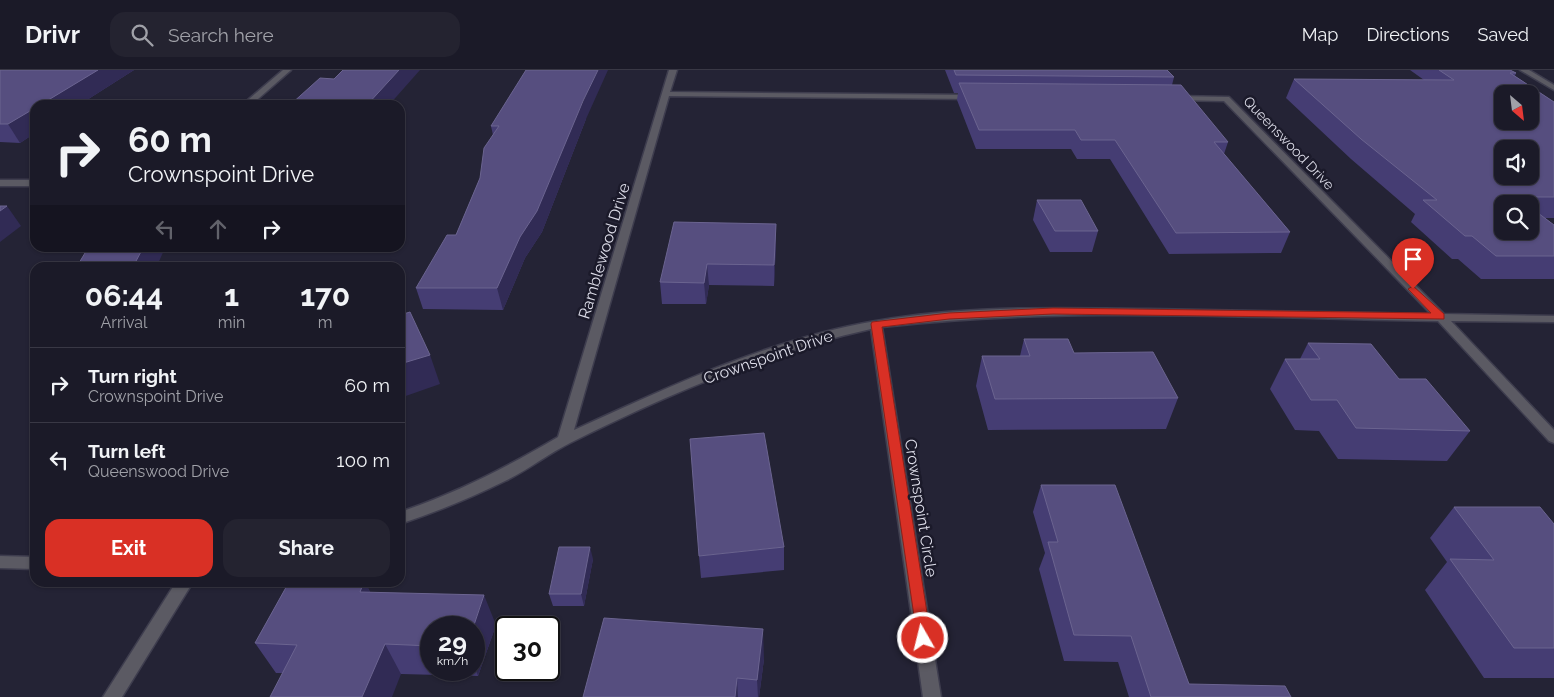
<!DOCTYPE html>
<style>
body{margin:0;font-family:Raleway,sans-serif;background:#242330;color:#f1f3f6;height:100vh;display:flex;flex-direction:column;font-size:19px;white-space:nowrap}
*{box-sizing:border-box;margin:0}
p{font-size:16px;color:#a0a1a8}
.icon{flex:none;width:28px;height:28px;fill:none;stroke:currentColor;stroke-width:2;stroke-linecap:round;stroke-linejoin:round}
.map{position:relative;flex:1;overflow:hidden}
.side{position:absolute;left:30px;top:192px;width:375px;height:325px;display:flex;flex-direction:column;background:#1b1a28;border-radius:15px;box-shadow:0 1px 4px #0004,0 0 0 1px #393845}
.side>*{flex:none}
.top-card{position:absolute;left:30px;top:30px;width:375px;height:152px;border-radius:15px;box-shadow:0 1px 4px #0004,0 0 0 1px #393845;background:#1b1a28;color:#f1f3f6;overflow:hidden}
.needle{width:32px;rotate:152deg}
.controls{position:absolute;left:1494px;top:15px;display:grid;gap:10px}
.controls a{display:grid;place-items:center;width:45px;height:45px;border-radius:10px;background:#1b1a28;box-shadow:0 1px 4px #0004,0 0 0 1px #393845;font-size:25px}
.speed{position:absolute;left:420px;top:546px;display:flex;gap:10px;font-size:25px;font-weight:700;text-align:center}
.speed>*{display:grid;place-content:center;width:65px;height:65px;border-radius:50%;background:#1b1a28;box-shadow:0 1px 4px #0004,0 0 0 1px #393845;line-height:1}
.speed small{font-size:12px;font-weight:400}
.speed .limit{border:2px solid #111;border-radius:8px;background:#fff;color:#111}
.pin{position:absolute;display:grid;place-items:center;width:42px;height:42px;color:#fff;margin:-51px -21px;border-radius:50% 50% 50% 0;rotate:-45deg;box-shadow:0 0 5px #0007}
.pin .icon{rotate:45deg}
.me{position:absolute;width:55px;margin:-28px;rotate:352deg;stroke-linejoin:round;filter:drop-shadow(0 0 4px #0008)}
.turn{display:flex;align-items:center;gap:18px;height:105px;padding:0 15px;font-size:22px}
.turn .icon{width:65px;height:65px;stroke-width:2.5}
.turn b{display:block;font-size:35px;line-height:42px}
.lanes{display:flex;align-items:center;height:48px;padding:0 15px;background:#0003;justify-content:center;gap:25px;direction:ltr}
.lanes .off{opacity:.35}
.eta{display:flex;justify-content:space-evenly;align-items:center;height:85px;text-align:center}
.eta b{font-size:30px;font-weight:700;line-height:35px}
.action{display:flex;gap:10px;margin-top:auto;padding:10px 15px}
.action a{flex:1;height:58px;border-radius:15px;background:#d93025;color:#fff;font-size:20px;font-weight:700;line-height:58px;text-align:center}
.action a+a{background:#242330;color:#f1f3f6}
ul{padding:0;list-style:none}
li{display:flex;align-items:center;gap:15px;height:75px;padding:0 15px;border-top:1px solid #393845}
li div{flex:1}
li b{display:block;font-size:19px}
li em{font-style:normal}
header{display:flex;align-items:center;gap:30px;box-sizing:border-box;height:70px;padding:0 25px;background:#1b1a28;border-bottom:1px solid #393845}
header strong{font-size:24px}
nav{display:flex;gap:28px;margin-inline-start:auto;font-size:18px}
.search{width:350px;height:45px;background:#242330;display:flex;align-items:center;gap:12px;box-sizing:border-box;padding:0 18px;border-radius:15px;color:#a0a1a8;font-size:19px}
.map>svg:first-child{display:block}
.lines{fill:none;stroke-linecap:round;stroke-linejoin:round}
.minor-casing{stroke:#3e3d4e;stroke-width:3}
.minor{fill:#5b5a63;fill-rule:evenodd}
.wall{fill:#453d73;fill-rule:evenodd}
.shaded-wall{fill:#312b55}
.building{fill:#564e7f;stroke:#6b6490;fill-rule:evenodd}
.route{fill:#d93025;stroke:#8d1f18}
.labels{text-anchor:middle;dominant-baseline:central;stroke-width:5;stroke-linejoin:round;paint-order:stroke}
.far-street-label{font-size:14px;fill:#dcdce8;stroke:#1b1a2a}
.street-label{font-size:16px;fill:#dcdce8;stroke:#1b1a2a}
</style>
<header>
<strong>Drivr</strong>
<div class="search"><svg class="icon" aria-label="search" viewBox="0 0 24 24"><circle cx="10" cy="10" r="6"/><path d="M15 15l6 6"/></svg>Search here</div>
<nav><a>Map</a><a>Directions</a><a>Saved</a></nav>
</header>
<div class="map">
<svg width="1554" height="627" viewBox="0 0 1554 627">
<rect width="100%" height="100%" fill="#242335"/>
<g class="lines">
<!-- minor casing -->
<g class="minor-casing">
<g id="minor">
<path d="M 283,0 L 291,0 L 251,35 L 242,35 Z"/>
<path d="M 669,0 L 677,0 L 670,22 L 973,25 L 977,27 L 973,29 L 669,26 L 574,360 C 668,317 773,268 876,251 C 965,235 1058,238 1149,239 C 1243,241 1337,242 1431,244 L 1224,31 L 1173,30 L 1172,28 L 1176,26 L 1229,27 L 1444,244 L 1554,246 L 1554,252 L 1451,251 L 1554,360 L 1554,373 L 1549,371 L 1438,251 C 1253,248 1067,236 882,257 L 941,627 L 923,627 L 871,259 C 767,282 666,325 570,373 C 548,384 528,400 505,411 C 471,428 436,442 400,454 L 400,442 C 459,422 505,398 558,367 Z"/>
<path d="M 1520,0 L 1529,0 L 1554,15 L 1554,20 Z"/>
<rect x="0" y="110" width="35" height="6"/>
<path d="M 0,486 L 35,487 L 35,499 L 0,498 Z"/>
<path d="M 176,512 L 193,512 L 122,627 L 103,627 Z"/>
</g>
</g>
<!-- minor -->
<use href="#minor" class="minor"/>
</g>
<!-- wall -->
<g class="wall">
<path d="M 0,0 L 134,0 L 79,35 L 35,35 L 35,63 L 20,73 L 0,72 Z"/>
<path d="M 945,0 L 1167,0 L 1174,7 L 1172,15 L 1228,72 L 1224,84 L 1290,162 L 1281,183 L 1169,184 L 1110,89 L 1077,89 L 1071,79 L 976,79 L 957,30 L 958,23 L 954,23 Z"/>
<path d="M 1410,0 L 1510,0 L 1516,3 L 1515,6 L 1554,32 L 1554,148 L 1545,148 L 1554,155 L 1554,209 L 1481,209 L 1458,189 L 1452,189 L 1411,152 L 1415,144 L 1351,89 L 1286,28 L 1294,9 L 1424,10 ZM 1502,134 L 1530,134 L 1530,161 Z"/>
<path d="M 586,49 L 542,162 L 525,188 L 503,240 L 423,239 L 416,218 L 456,165 L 480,108 L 493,65 L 491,56 Z"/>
<path d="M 1037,130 L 1098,161 L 1092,182 L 1050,182 L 1033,150 Z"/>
<path d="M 776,154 L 776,174 L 774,216 L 709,215 L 706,234 L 662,234 L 660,212 Z"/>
<path d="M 1024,269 L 1074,283 L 1178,328 L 1166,359 L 988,360 L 976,316 L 982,286 L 1020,286 Z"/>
<path d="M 1308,273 L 1399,309 L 1470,361 L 1447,391 L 1338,389 L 1319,361 L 1295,360 L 1270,319 L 1285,289 L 1300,289 Z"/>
<path d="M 1041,415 L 1189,614 L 1291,627 L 1129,627 L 1118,592 L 1064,591 L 1039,499 L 1045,483 L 1033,442 Z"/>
<path d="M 1454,437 L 1554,454 L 1554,608 L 1484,608 L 1425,520 L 1447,492 L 1430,468 Z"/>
<path d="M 784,477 L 784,500 L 701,508 L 699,486 Z"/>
<path d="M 593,489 L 584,536 L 553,536 L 549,524 Z"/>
<path d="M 289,512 L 365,512 L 370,522 L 496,555 L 478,606 L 401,604 L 276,603 L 255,573 ZM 431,558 L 474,558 L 474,600 L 431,600 Z"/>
<path d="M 764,589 L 759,627 L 583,627 Z"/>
</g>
<!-- shaded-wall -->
<g class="shaded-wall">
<path d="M 98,0 L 134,0 L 79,35 L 40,35 Z"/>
<path d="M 399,0 L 420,0 L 389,35 L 367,35 Z"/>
<path d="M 598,0 L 608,0 L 586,49 L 542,162 L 525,188 L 503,240 L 497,218 L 520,167 Z"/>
<path d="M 35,38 L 35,63 L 20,73 L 8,54 Z"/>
<path d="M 7,136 L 21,156 L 0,172 L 0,141 Z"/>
<path d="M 776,154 L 776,174 L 774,216 L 774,195 Z"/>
<path d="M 143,178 L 165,178 L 156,198 L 100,198 Z"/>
<path d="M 707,194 L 709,215 L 706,234 L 704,213 Z"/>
<path d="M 430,285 L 440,314 L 400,328 L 400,294 Z"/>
<path d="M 590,477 L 593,489 L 584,536 L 581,524 Z"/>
<path d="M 364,512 L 365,512 L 380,542 L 360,522 Z"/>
<path d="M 484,525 L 496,555 L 478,606 L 474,595 L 474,558 L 473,558 Z"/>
<path d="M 763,559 L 764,589 L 759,627 L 758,627 L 757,610 Z"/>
<path d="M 385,574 L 401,604 L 392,627 L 362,627 Z"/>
<path d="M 737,608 L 738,627 L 735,627 Z"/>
</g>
<!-- building -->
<g class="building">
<path d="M 0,0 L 98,0 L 40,35 L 35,35 L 35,38 L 8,54 L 0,54 Z"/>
<path d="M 343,0 L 399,0 L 367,35 L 290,35 L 320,8 L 334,9 Z"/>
<path d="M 526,0 L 598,0 L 583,31 L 537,141 L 520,167 L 497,218 L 416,218 L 447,165 L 456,165 L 480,108 L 484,78 L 499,56 L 491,56 Z"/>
<path d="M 954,0 L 1167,0 L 1174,7 L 956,5 Z"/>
<path d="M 1439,0 L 1510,0 L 1516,3 L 1510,3 L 1554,32 L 1554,127 L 1516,127 L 1525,134 L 1502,134 L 1502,161 L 1530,161 L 1530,137 L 1554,155 L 1554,186 L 1496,186 L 1472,166 L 1465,166 L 1423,130 L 1437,130 L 1361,69 L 1294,9 L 1454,10 ZM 1502,24 L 1530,24 L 1530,51 L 1502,51 ZM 1502,79 L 1530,79 L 1530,106 L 1502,106 Z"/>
<path d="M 959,13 L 1181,15 L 1228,72 L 1214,72 L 1290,162 L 1176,163 L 1115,70 L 1081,70 L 1075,60 L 979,60 Z"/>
<path d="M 1037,130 L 1081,130 L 1098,161 L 1055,161 Z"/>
<path d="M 0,136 L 7,136 L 0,141 Z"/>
<path d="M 674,152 L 776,154 L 774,195 L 707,194 L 704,213 L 660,212 Z"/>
<path d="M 88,178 L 143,178 L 135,193 L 100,198 L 76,198 Z"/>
<path d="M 410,242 L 430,285 L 400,294 L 400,245 Z"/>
<path d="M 1024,269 L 1068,269 L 1074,283 L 1153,282 L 1178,328 L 995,329 L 982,286 L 1030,286 Z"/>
<path d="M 1308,273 L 1371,274 L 1399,309 L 1426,309 L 1470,361 L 1356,358 L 1337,330 L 1311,330 L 1285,289 L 1320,289 Z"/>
<path d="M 764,363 L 784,477 L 699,486 L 690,369 Z"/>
<path d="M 1041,415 L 1115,415 L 1189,614 L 1285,616 L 1291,627 L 1151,627 L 1131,566 L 1074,565 L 1048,472 L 1058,472 Z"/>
<path d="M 1454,437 L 1540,437 L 1554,454 L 1554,578 L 1514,578 L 1450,489 L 1494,490 Z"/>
<path d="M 559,477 L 590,477 L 581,524 L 549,524 Z"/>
<path d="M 289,512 L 364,512 L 360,522 L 484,525 L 473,558 L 431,558 L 431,576 L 385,574 L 362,627 L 270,627 L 297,575 L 255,573 Z"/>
<path d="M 604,548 L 763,559 L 757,610 L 737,608 L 735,627 L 583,627 Z"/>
</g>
<!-- route -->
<path class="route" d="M 1413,216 L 1444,244 L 1444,249 L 1053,244 L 949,249 L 882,257 L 931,568 L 928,573 L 923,575 L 918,573 L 871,254 L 872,252 L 949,243 L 1053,238 L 1431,243 L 1408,219 Z"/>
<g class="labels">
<!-- far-street labels -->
<g class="far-street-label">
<text transform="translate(1289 73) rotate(46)">Queenswood Drive</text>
</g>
<!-- street labels -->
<g class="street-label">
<text transform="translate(604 181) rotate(-73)">Ramblewood Drive</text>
<text transform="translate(768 287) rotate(-19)">Crownspoint Drive</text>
<text transform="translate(921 438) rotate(81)">Crownspoint Circle</text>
</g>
</g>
</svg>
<div class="controls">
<a><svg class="needle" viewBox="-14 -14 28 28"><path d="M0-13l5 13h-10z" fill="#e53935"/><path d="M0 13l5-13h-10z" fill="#a0a1a8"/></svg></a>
<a><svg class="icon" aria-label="sound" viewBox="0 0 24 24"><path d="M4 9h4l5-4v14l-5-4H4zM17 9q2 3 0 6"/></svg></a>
<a><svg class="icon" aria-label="search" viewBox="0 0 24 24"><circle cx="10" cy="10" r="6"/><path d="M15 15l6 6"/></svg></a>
</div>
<div class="speed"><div>29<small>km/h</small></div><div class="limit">30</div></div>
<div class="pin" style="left:1413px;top:219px;background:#d93025"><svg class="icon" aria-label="arrive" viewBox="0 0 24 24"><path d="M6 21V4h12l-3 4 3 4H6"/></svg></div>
<svg class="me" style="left:923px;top:568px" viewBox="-20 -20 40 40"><circle r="17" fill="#d93025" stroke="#fff" stroke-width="3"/><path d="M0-11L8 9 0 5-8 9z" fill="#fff"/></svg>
<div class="top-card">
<div class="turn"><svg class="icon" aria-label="right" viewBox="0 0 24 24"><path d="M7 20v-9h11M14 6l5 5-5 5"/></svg><div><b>60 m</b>Crownspoint Drive</div></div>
<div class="lanes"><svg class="icon off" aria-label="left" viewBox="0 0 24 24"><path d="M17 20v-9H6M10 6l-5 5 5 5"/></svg><svg class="icon off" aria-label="ahead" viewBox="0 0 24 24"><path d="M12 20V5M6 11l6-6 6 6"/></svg><svg class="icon" aria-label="right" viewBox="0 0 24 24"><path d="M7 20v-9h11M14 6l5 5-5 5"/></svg></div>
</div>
<section class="side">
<div class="eta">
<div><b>06:44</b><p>Arrival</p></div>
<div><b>1</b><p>min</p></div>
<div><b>170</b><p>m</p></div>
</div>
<ul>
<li><svg class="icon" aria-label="right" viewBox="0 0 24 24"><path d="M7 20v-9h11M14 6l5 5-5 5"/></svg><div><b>Turn right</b><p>Crownspoint Drive</p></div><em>60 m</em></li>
<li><svg class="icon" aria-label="left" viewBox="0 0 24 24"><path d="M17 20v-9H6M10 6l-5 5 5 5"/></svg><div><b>Turn left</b><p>Queenswood Drive</p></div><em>100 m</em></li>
</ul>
<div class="action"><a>Exit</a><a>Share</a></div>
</section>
</div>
